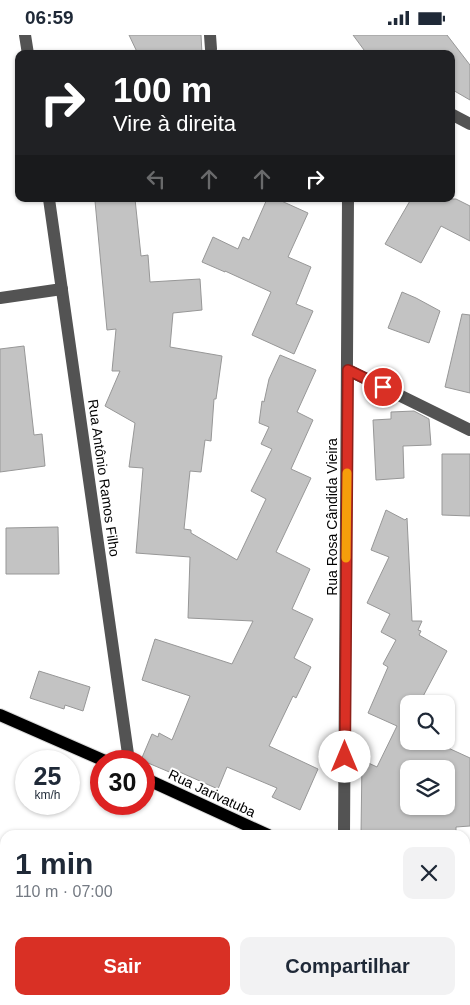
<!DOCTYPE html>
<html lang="pt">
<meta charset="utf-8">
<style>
body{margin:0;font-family:Arial,sans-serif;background:#f2f2f3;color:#1f2937;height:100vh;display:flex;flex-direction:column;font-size:19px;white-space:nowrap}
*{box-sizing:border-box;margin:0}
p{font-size:16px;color:#747a83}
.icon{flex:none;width:28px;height:28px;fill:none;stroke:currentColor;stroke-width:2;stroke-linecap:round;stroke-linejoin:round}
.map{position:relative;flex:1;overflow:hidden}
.details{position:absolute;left:0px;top:795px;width:470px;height:175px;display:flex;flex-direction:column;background:#fff;border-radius:15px 15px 0 0;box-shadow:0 1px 4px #0004}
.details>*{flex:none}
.banner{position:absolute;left:15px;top:15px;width:440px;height:152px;border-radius:10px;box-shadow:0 1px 4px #0004;background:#202124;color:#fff;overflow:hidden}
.fabs{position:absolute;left:400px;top:660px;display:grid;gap:10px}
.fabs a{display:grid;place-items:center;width:55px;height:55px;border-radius:10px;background:#fff;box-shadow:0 1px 4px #0004;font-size:25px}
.speed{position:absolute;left:15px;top:715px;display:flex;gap:10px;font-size:25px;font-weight:700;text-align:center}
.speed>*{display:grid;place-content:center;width:65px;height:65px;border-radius:50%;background:#fff;box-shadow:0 1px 4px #0004;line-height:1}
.speed small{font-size:12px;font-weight:400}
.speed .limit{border:8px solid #d22;background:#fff;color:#111}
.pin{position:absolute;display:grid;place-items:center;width:42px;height:42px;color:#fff;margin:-21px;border:2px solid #fff;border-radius:50%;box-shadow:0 1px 5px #0007}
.me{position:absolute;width:55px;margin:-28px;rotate:0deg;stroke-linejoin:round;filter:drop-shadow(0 0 4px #0008)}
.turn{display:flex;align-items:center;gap:18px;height:105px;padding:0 15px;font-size:22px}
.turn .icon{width:65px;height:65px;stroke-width:2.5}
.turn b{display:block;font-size:35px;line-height:42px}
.lanes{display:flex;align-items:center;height:48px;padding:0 15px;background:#0003;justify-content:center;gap:25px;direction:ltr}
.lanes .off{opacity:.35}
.round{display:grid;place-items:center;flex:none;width:52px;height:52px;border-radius:10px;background:#f2f2f3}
.summary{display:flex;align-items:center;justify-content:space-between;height:85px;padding:0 15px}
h1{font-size:30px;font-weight:700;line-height:38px}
.cta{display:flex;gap:10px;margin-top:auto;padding:10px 15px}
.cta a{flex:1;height:58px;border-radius:10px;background:#d93025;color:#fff;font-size:20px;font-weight:700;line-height:58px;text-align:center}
.cta a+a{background:#f2f2f3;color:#1f2937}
.status{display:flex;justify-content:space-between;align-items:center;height:35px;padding:0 25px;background:#fff;direction:ltr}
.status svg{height:14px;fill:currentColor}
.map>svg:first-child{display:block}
.building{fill:#c3c3c3;stroke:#979797;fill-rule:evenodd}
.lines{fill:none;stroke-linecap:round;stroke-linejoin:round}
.major-casing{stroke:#dbdbdb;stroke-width:14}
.minor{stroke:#535353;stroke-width:12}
.major{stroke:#000;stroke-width:12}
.route-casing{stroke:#8d1f18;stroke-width:12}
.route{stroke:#d93025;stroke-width:9}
.slow{stroke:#f59e0b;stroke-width:9}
.labels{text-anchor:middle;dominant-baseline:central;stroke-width:4;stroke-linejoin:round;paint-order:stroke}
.street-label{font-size:14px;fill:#000;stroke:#fff}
</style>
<div class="status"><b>06:59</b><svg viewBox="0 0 49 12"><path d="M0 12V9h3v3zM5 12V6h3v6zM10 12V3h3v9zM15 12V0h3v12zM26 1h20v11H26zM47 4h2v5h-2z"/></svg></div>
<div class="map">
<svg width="470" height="970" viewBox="0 0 470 970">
<rect width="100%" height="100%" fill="#fff"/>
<!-- building -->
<g class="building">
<path d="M 129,0 L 201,0 L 202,19 L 138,19 Z"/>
<path d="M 353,0 L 447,0 L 470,30 L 470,65 L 451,54 L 451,19 L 367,19 Z"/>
<path d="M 122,164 L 135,164 L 141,221 L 148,220 L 150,247 L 200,244 L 202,275 L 173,278 L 170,312 L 222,321 L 216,364 L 214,364 L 211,406 L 205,405 L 201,437 L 190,436 L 184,494 L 191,495 L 191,498 L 237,525 L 266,464 L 251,456 L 272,414 L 261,409 L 269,392 L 259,388 L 262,366 L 264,367 L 269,344 L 280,320 L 316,335 L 297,377 L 313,385 L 291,434 L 311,443 L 276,517 L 310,534 L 292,574 L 313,584 L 294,623 L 311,632 L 296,663 L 293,661 L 269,711 L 318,734 L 300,775 L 272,762 L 277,753 L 227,732 L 218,754 L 175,735 L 174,739 L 141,725 L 152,699 L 158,702 L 159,698 L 172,705 L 190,661 L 142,645 L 155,604 L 232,629 L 253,586 L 188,583 L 190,522 L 136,518 L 143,433 L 129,432 L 135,388 L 105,371 L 120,336 L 112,336 L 116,294 L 107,295 L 95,166 Z"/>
<path d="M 267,164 L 277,164 L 308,178 L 288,222 L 311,232 L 296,269 L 313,276 L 294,319 L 252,300 L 271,257 L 225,236 L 225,237 L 202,227 L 213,202 L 238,214 L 243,202 L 249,205 Z"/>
<path d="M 411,164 L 456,164 L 470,171 L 470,206 L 441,191 L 421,228 L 385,209 Z"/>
<path d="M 402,257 L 416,263 L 440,276 L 429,308 L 388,293 Z"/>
<path d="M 462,279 L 470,280 L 470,358 L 445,352 Z"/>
<path d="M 24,311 L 34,400 L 42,399 L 45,431 L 0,437 L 0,314 Z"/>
<path d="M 414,376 L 429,384 L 431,410 L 403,411 L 404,443 L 376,445 L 373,385 L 391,384 L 391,377 Z"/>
<path d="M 442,419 L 470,419 L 470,481 L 442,480 Z"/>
<path d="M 386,475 L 405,485 L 407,483 L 412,586 L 422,586 L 418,595 L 421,596 L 419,600 L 447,616 L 419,669 L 409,669 L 409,706 L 433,706 L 470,723 L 470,791 L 456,792 L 456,800 L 361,800 L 362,725 L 377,732 L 397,691 L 368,678 L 388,632 L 383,629 L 396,605 L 381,597 L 390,579 L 367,568 L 389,522 L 371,515 ZM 409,734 L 446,734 L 446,771 L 409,771 Z"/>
<path d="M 58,492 L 59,539 L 6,539 L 6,493 Z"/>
<path d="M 39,636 L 90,652 L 83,676 L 65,670 L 64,674 L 30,663 Z"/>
</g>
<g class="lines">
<!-- major casing -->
<g class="major-casing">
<g id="major">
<path d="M 0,680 L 105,726"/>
<path d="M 144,743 L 268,800"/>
<path d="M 465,889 L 470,892"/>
</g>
</g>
<!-- minor -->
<g class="minor">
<path d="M 25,0 L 28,19"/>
<path d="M 210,0 L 211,14"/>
<path d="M 451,79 L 470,89"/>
<path d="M 49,164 L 129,726"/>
<path d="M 0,263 L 62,254"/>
<path d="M 348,335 L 470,395"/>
<path d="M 344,800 L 348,164"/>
<path d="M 0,856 L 5,849"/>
<path d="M 345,965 L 351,970"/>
<path d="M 155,970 L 159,965"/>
</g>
<!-- major -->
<use href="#major" class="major"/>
</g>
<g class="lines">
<!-- route casing -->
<g class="route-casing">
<path id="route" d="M 345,722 L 348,335 L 383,352"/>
</g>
<!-- route -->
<use href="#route" class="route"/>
<!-- slow -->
<path class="slow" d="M 346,523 L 347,438"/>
</g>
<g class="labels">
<!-- street labels -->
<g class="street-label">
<text transform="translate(104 443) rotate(82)">Rua Antônio Ramos Filho</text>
<text transform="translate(332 482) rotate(-90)">Rua Rosa Cândida Vieira</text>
<text transform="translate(212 758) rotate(25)">Rua Jarivatuba</text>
</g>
</g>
</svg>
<div class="fabs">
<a><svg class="icon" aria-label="search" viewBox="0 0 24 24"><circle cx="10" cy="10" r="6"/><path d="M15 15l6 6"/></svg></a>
<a><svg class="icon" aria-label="layers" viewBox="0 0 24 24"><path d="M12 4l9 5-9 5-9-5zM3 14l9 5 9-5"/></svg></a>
</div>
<div class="speed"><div>25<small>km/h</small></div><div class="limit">30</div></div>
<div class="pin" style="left:383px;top:352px;background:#d93025"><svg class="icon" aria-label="arrive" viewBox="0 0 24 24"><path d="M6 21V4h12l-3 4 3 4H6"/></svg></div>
<svg class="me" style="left:345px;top:722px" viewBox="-20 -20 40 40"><circle r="19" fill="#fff"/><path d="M0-13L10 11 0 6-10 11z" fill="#d93025"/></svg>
<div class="banner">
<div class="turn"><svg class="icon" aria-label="right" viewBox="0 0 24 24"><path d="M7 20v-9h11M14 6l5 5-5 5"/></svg><div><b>100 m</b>Vire à direita</div></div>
<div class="lanes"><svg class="icon off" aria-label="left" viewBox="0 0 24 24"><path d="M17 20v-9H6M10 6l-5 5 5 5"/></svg><svg class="icon off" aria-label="ahead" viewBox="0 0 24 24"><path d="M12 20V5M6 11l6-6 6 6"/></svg><svg class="icon off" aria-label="ahead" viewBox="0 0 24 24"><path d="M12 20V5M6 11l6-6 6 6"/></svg><svg class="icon" aria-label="right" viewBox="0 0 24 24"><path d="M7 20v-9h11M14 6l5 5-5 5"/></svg></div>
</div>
<section class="details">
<div class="summary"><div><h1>1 min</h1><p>110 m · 07:00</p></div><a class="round"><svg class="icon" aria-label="close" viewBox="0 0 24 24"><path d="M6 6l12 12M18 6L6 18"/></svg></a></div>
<div class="cta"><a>Sair</a><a>Compartilhar</a></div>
</section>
</div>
